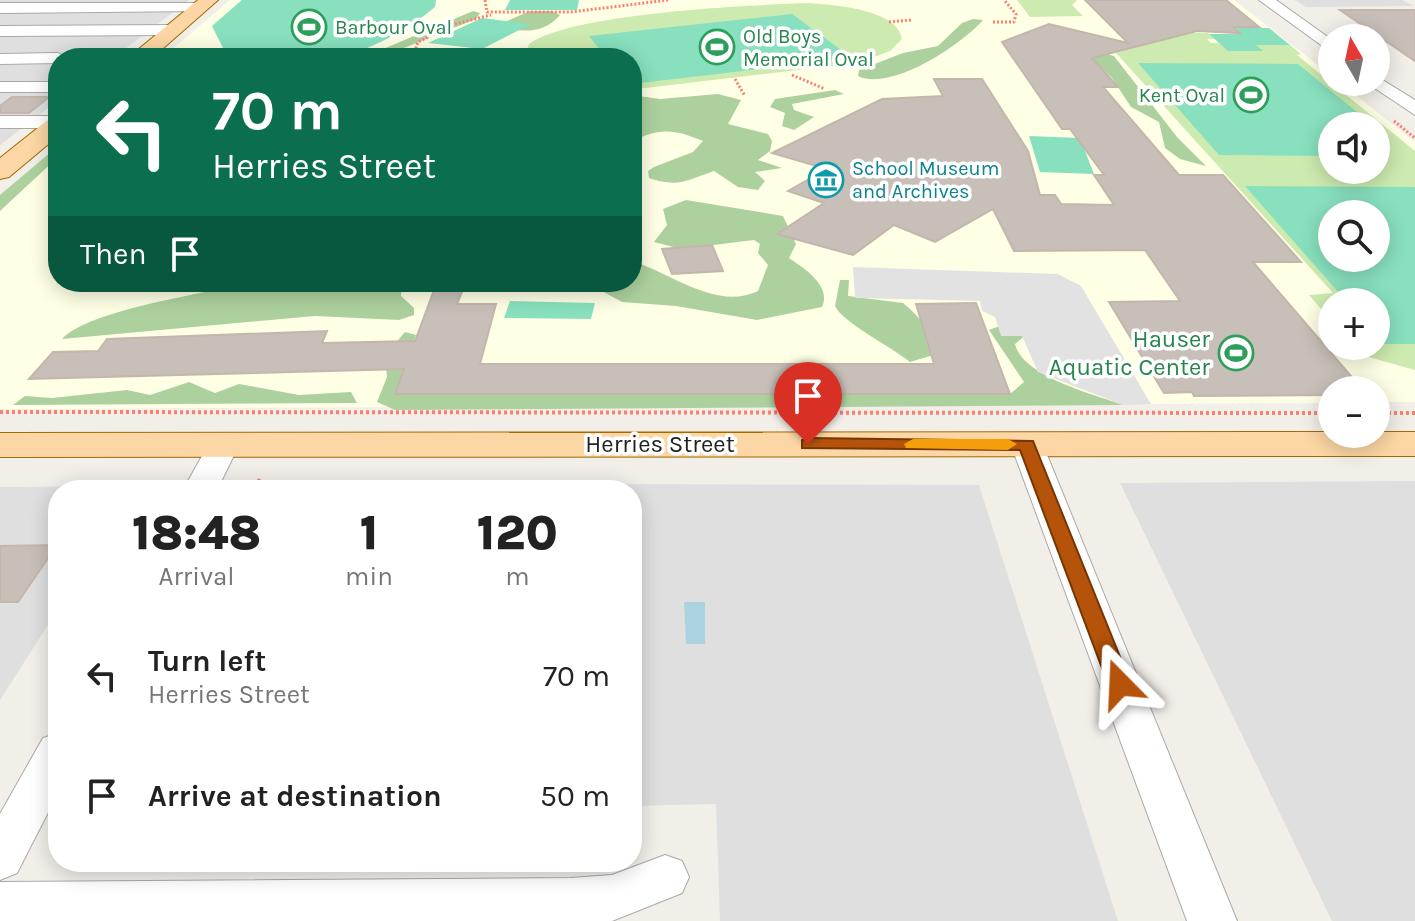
<!DOCTYPE html>
<meta charset="utf-8">
<style>
body{margin:0;font-family:Karla,sans-serif;background:#f2f2f2;color:#222;height:100vh;display:flex;flex-direction:column;font-size:30px;white-space:nowrap}
*{box-sizing:border-box;margin:0}
p{font-size:26px;color:#767676}
.icon{flex:none;width:44px;height:44px;fill:none;stroke:currentColor;stroke-width:2;stroke-linecap:round;stroke-linejoin:round}
.map{position:relative;flex:1;overflow:hidden}
.panel{position:absolute;left:48px;top:480px;width:594px;height:392px;display:flex;flex-direction:column;background:#fff;border-radius:32px;box-shadow:0 4px 20px #0003}
.panel>*{flex:none}
.top-card{position:absolute;left:48px;top:48px;width:594px;height:244px;border-radius:32px;box-shadow:0 4px 20px #0003;background:#0b6e4f;color:#fff;overflow:hidden}
.needle{width:52px;rotate:351deg}
.fabs{position:absolute;left:1318px;top:24px;display:grid;gap:16px}
.fabs a{display:grid;place-items:center;width:72px;height:72px;border-radius:50%;background:#fff;box-shadow:0 4px 20px #0003;font-size:40px}
.pin{position:absolute;display:grid;place-items:center;width:68px;height:68px;color:#fff;margin:-82px -34px;border-radius:50% 50% 50% 0;rotate:-45deg;box-shadow:0 0 8px #0007}
.pin .icon{rotate:45deg}
.me{position:absolute;width:88px;margin:-44px;rotate:339deg;stroke-linejoin:round;filter:drop-shadow(0 0 6px #0008)}
.turn{display:flex;align-items:center;gap:28px;height:168px;padding:0 32px;font-size:36px}
.turn .icon{width:104px;height:104px;stroke-width:2.5}
.turn b{display:block;font-size:56px;line-height:68px}
.then{display:flex;align-items:center;height:76px;padding:0 32px;background:#0003;gap:16px;font-size:30px}
.eta{display:flex;justify-content:space-evenly;align-items:center;height:136px;text-align:center}
.eta b{font-size:48px;font-weight:800;line-height:56px}
ul{padding:0;list-style:none}
li{display:flex;align-items:center;gap:24px;height:120px;padding:0 32px}
li div{flex:1}
li b{display:block;font-size:30px}
li em{font-style:normal}
.map>svg:first-child{display:block}
.residential{fill:#e0dfdf}
.education{fill:#ffffe5;fill-rule:evenodd}
.grass{fill:#cdebb0;fill-rule:evenodd}
.forest{fill:#add19e}
.pitch{fill:#88e0be;fill-rule:evenodd}
.parking{fill:#e2e2e2}
.water{fill:#aad3df}
.building{fill:#c7bfb8;stroke:#c4b6ab;stroke-width:2}
.lines{fill:none;stroke-linecap:round;stroke-linejoin:round}
.minor-casing{stroke:#a9a9a9;stroke-width:2}
.major-casing{stroke:#a06b00;stroke-width:2}
.path-far2{stroke:#fa8072;stroke-width:3;stroke-dasharray:2 2;stroke-linecap:butt}
.path-far1{stroke:#fa8072;stroke-width:4;stroke-dasharray:3 3;stroke-linecap:butt}
.path{stroke:#fa8072;stroke-width:5;stroke-dasharray:4 4;stroke-linecap:butt}
.minor{fill:#fff;fill-rule:evenodd}
.major{fill:#fcd6a4;fill-rule:evenodd}
.route{fill:#b45309;stroke:#753606;stroke-width:2}
.slow{fill:#f59e0b}
.labels{text-anchor:middle;dominant-baseline:central;stroke-width:7;stroke-linejoin:round;paint-order:stroke}
.far-leisure-label{font-size:20px;fill:#27864d;stroke:#fff;text-anchor:start}
.far-culture-label{font-size:20px;fill:#0d838f;stroke:#fff;text-anchor:start}
.leisure-label{font-size:24px;fill:#27864d;stroke:#fff;text-anchor:end}
.street-label{font-size:24px;fill:#222;stroke:#fff}
</style>
<div class="map">
<svg width="1415" height="921" viewBox="0 0 1415 921">
<rect width="100%" height="100%" fill="#f2efe9"/>
<!-- residential -->
<g class="residential">
<path d="M 0,0 L 189,0 L 113,58 L 58,58 L 58,100 L 0,145 Z"/>
<path d="M 1295,0 L 1402,0 L 1414,6 L 1306,7 Z"/>
<path d="M 1415,481 L 1415,921 L 1332,921 L 1120,483 Z"/>
<path d="M 270,483 L 979,485 L 1118,921 L 720,921 L 716,804 L 632,806 L 632,490 L 266,490 Z"/>
<path d="M 136,486 L 133,490 L 58,490 L 58,609 L 0,700 L 0,487 Z"/>
<path d="M 87,862 L 533,862 L 531,864 Z"/>
</g>
<!-- education -->
<path class="education" d="M 230,0 L 1234,0 L 1332,76 L 1332,82 L 1339,82 L 1415,142 L 1415,402 L 1376,402 L 1376,390 L 1332,390 L 1332,403 L 0,409 L 0,196 L 58,147 L 58,282 L 632,282 L 632,58 L 162,58 ZM 1332,126 L 1376,126 L 1376,170 L 1332,170 ZM 1332,214 L 1376,214 L 1376,258 L 1332,258 ZM 1332,302 L 1376,302 L 1376,346 L 1332,346 Z"/>
<!-- grass -->
<g class="grass">
<path d="M 1017,0 L 1077,0 L 1072,5 L 1083,16 L 1030,17 Z"/>
<path d="M 809,3 C 833,5 898,9 902,39 L 890,51 L 858,63 L 637,89 L 632,89 L 632,58 L 524,58 L 529,44 C 570,13 752,5 809,3 Z"/>
<path d="M 1189,33 L 1208,33 L 1215,39 L 1207,39 L 1211,43 L 1290,45 L 1301,54 L 1297,55 L 1415,151 L 1415,370 L 1358,354 L 1352,346 L 1376,346 L 1376,302 L 1332,302 L 1332,322 L 1309,295 L 1333,293 L 1116,53 ZM 1332,126 L 1376,126 L 1376,170 L 1332,170 ZM 1332,214 L 1376,214 L 1376,258 L 1332,258 Z"/>
</g>
<!-- forest -->
<g class="forest">
<path d="M 473,11 L 480,13 L 476,19 L 399,50 L 388,58 L 362,58 Z"/>
<path d="M 530,11 L 552,11 L 560,15 C 545,33 524,33 502,27 L 507,21 Z"/>
<path d="M 973,19 L 983,20 C 961,45 891,92 858,76 L 859,70 L 903,53 L 938,46 L 962,23 Z"/>
<path d="M 1104,53 L 1114,56 L 1177,137 L 1206,166 L 1180,159 L 1165,148 L 1159,122 L 1131,107 L 1112,78 L 1092,59 L 1093,55 Z"/>
<path d="M 835,90 L 844,94 L 792,104 L 794,110 L 814,117 L 794,130 L 782,126 L 785,113 L 770,107 L 775,99 Z"/>
<path d="M 718,94 L 741,100 L 728,124 L 768,134 L 772,141 L 770,151 L 758,160 L 782,168 L 755,172 L 765,181 L 758,190 L 738,187 L 714,171 C 688,180 678,188 649,178 L 648,171 L 654,167 L 693,152 L 703,141 C 679,131 664,127 639,138 L 638,152 L 632,156 L 632,95 L 660,99 Z"/>
<path d="M 58,146 L 58,157 L 0,211 L 0,195 Z"/>
<path d="M 686,200 L 783,216 L 796,244 L 789,258 C 804,268 832,286 822,307 L 757,320 L 676,306 L 622,302 L 589,284 L 632,282 L 632,261 C 671,273 717,311 758,291 L 768,265 L 758,253 L 760,244 L 754,240 L 681,249 L 654,242 L 667,225 L 663,209 Z"/>
<path d="M 840,280 L 849,280 L 848,296 L 903,303 C 921,318 932,332 940,353 L 910,362 C 892,347 843,323 835,306 Z"/>
<path d="M 250,282 L 402,282 L 401,296 L 414,308 L 414,315 L 399,320 L 315,316 L 62,339 C 90,309 206,294 250,282 Z"/>
<path d="M 997,327 L 1059,328 L 1022,338 L 1015,344 C 1023,377 1094,394 1123,405 L 395,410 L 377,402 L 387,377 L 385,355 L 405,332 L 416,335 L 396,394 L 1010,394 L 1024,382 L 989,330 Z"/>
<path d="M 189,382 L 215,393 L 239,384 L 299,395 L 351,392 L 357,403 L 13,405 L 25,396 L 52,398 L 127,390 L 150,395 Z"/>
</g>
<!-- pitch -->
<g class="pitch">
<path d="M 242,0 L 436,0 L 435,7 C 409,29 369,51 336,58 C 310,63 251,59 225,52 L 212,26 Z"/>
<path d="M 510,0 L 579,0 L 577,10 L 505,10 Z"/>
<path d="M 792,14 L 852,58 L 632,84 L 632,58 L 607,58 L 589,36 Z"/>
<path d="M 482,18 L 531,24 L 482,49 L 428,43 Z"/>
<path d="M 1236,28 L 1269,28 L 1290,45 L 1256,45 L 1263,51 L 1228,51 L 1209,34 L 1241,34 Z"/>
<path d="M 1138,63 L 1298,64 L 1374,126 L 1332,126 L 1332,156 L 1219,155 Z"/>
<path d="M 1029,136 L 1080,138 L 1094,174 L 1040,172 Z"/>
<path d="M 1245,186 L 1415,187 L 1415,344 L 1384,344 L 1376,335 L 1376,302 L 1347,302 ZM 1332,214 L 1376,214 L 1376,258 L 1332,258 Z"/>
<path d="M 510,301 L 595,303 L 591,319 L 504,318 Z"/>
</g>
<!-- parking -->
<path class="parking" d="M 853,267 L 1058,274 L 1081,286 L 1151,404 L 1123,405 L 1038,372 L 1022,336 L 1001,336 L 995,317 L 982,311 L 980,301 L 855,298 Z"/>
<!-- water -->
<path class="water" d="M 684,602 L 705,602 L 705,644 L 686,644 Z"/>
<!-- building -->
<g class="building">
<path d="M 1085,0 L 1226,0 L 1259,27 L 1233,27 L 1240,33 L 1197,31 L 1092,58 L 1118,87 L 1103,87 L 1179,175 L 1223,175 L 1301,262 L 1253,262 L 1363,390 L 1332,390 L 1332,395 L 1194,396 L 1192,392 L 1164,393 L 1109,302 L 1180,301 L 1145,250 L 1014,251 L 993,209 L 935,242 L 894,225 L 853,255 L 777,234 L 824,203 L 788,191 L 827,169 L 772,153 L 882,99 L 943,96 L 934,79 L 982,79 L 1028,151 L 1040,195 L 1055,195 L 1061,204 L 1114,205 L 1094,175 L 1104,175 L 1070,129 L 1062,129 L 1002,42 L 1049,24 L 1128,43 Z"/>
<path d="M 1340,10 L 1415,10 L 1415,61 Z"/>
<path d="M 12,97 L 49,97 L 29,113 L 0,113 L 0,106 Z"/>
<path d="M 712,245 L 723,271 L 672,274 L 662,249 Z"/>
<path d="M 437,282 L 466,282 L 457,304 L 496,304 L 480,364 L 934,364 L 916,304 L 976,303 L 1010,394 L 395,394 L 404,369 L 29,379 L 53,352 L 98,351 L 107,339 L 327,331 L 322,343 L 415,341 Z"/>
<path d="M 57,545 L 18,602 L 0,602 L 0,546 Z"/>
</g>
<g class="lines">
<!-- minor casing -->
<g class="minor-casing">
<g id="minor">
<path d="M 1259,0 L 1276,0 L 1332,40 L 1332,53 Z"/>
<path d="M 0,3 L 201,3 L 208,7 L 201,11 L 0,13 Z"/>
<path d="M 0,26 L 172,25 L 180,30 L 172,35 L 0,36 Z"/>
<path d="M 58,53 L 66,58 L 58,58 L 58,63 L 0,64 L 0,54 Z"/>
<path d="M 1376,76 L 1415,100 L 1415,115 L 1370,85 L 1368,82 L 1376,82 Z"/>
<rect x="0" y="82" width="58" height="10"/>
<rect x="0" y="116" width="58" height="12"/>
<path d="M 223,435 L 234,438 L 239,445 L 217,490 L 183,490 L 212,438 Z"/>
<path d="M 1027,435 L 1038,438 L 1043,445 L 1237,921 L 1187,921 L 1011,445 L 1016,438 Z"/>
<path d="M 58,733 L 58,793 L 17,873 L 0,880 L 0,814 L 43,738 Z"/>
<path d="M 665,855 L 682,861 L 689,877 L 682,893 L 612,921 L 0,921 L 0,882 L 570,878 L 612,875 Z"/>
</g>
</g>
<!-- major casing -->
<g class="major-casing">
<g id="major">
<path d="M 198,0 L 218,0 L 152,58 L 128,58 Z"/>
<path d="M 58,117 L 58,136 L 9,177 L 0,179 L 0,158 L 49,119 Z"/>
<path d="M 1332,432 L 1415,432 L 1415,456 L 0,457 L 0,433 Z"/>
</g>
</g>
<!-- path-far2 -->
<g class="path-far2">
<path d="M 485,0 L 487,12 L 571,12 L 669,0"/>
<path d="M 889,22 L 911,20"/>
<path d="M 993,22 L 1014,22 L 1016,14 L 1004,0"/>
<path d="M 419,58 L 414,54 L 418,42 L 455,24 L 491,15"/>
<path d="M 792,75 L 825,89"/>
<path d="M 735,79 L 745,96"/>
<path d="M 1394,121 L 1415,138"/>
</g>
<!-- path-far1 -->
<g class="path-far1">
<path d="M 0,412 L 1332,413"/>
<path d="M 1376,413 L 1415,413"/>
</g>
<!-- path -->
<path class="path" d="M 255,490 L 261,478"/>
<!-- minor -->
<use href="#minor" class="minor"/>
<!-- major -->
<use href="#major" class="major"/>
</g>
<!-- route -->
<path class="route" d="M 808,438 L 1033,441 L 1131,684 L 1128,690 L 1112,690 L 1108,684 L 1020,450 L 802,448 L 802,440 Z"/>
<!-- slow -->
<path class="slow" d="M 913,439 L 1008,439 L 1017,444 L 1008,450 L 906,448 L 904,444 Z"/>
<!-- icons -->
<defs>
<g id="stadium-ring" transform="scale(1.8)"><circle r="9.5" fill="#fff" stroke="#2e9e5b" stroke-width="1.5"/><path d="M0-5a6.5 5 0 1 0 0 10a6.5 5 0 1 0 0-10ZM-3.5-1.8h7v3.6h-7Z" fill="#2e9e5b"/></g>
<g id="museum-ring" transform="scale(1.8)"><circle r="9.5" fill="#fff" stroke="#0f9aa8" stroke-width="1.5"/><path d="M0-6L6-3V-2H-6V-3ZM-5-1h2V3h-2ZM-1-1h2V3h-2ZM3-1h2V3H3ZM-6 4H6V6H-6Z" fill="#0f9aa8"/></g>
</defs>
<g fill-rule="evenodd">
<use href="#stadium-ring" x="309" y="27"/>
<use href="#stadium-ring" x="717" y="47"/>
<use href="#stadium-ring" x="1251" y="95"/>
<use href="#museum-ring" x="826" y="180"/>
<use href="#stadium-ring" x="1236" y="353"/>
</g>
<g class="labels">
<!-- far-leisure labels -->
<g class="far-leisure-label">
<text x="335" y="27">Barbour Oval</text>
<text x="743" y="36">Old Boys<tspan x="743" dy="23">Memorial Oval</tspan></text>
<text x="1225" y="95" text-anchor="end">Kent Oval</text>
</g>
<!-- far-culture labels -->
<g class="far-culture-label">
<text x="852" y="168">School Museum<tspan x="852" dy="23">and Archives</tspan></text>
</g>
<!-- leisure labels -->
<g class="leisure-label">
<text x="1210" y="339">Hauser<tspan x="1210" dy="28">Aquatic Center</tspan></text>
</g>
<!-- street labels -->
<g class="street-label">
<text x="660" y="444">Herries Street</text>
</g>
</g>
</svg>
<div class="fabs">
<a><svg class="needle" viewBox="-14 -14 28 28"><path d="M0-13l5 13h-10z" fill="#e53935"/><path d="M0 13l5-13h-10z" fill="#767676"/></svg></a>
<a><svg class="icon" aria-label="sound" viewBox="0 0 24 24"><path d="M4 9h4l5-4v14l-5-4H4zM17 9q2 3 0 6"/></svg></a>
<a><svg class="icon" aria-label="search" viewBox="0 0 24 24"><circle cx="10" cy="10" r="6"/><path d="M15 15l6 6"/></svg></a>
<a>+</a>
<a>−</a>
</div>
<div class="pin" style="left:808px;top:444px;background:#d93025"><svg class="icon" aria-label="arrive" viewBox="0 0 24 24"><path d="M6 21V4h12l-3 4 3 4H6"/></svg></div>
<svg class="me" style="left:1120px;top:684px" viewBox="-20 -20 40 40"><path d="M0-17L14 15 0 8-14 15z" fill="#b45309" stroke="#fff" stroke-width="4"/></svg>
<div class="top-card">
<div class="turn"><svg class="icon" aria-label="left" viewBox="0 0 24 24"><path d="M17 20v-9H6M10 6l-5 5 5 5"/></svg><div><b>70 m</b>Herries Street</div></div>
<div class="then">Then<svg class="icon" aria-label="arrive" viewBox="0 0 24 24"><path d="M6 21V4h12l-3 4 3 4H6"/></svg></div>
</div>
<section class="panel">
<div class="eta">
<div><b>18:48</b><p>Arrival</p></div>
<div><b>1</b><p>min</p></div>
<div><b>120</b><p>m</p></div>
</div>
<ul>
<li><svg class="icon" aria-label="left" viewBox="0 0 24 24"><path d="M17 20v-9H6M10 6l-5 5 5 5"/></svg><div><b>Turn left</b><p>Herries Street</p></div><em>70 m</em></li>
<li><svg class="icon" aria-label="arrive" viewBox="0 0 24 24"><path d="M6 21V4h12l-3 4 3 4H6"/></svg><div><b>Arrive at destination</b></div><em>50 m</em></li>
</ul>
</section>
</div>
